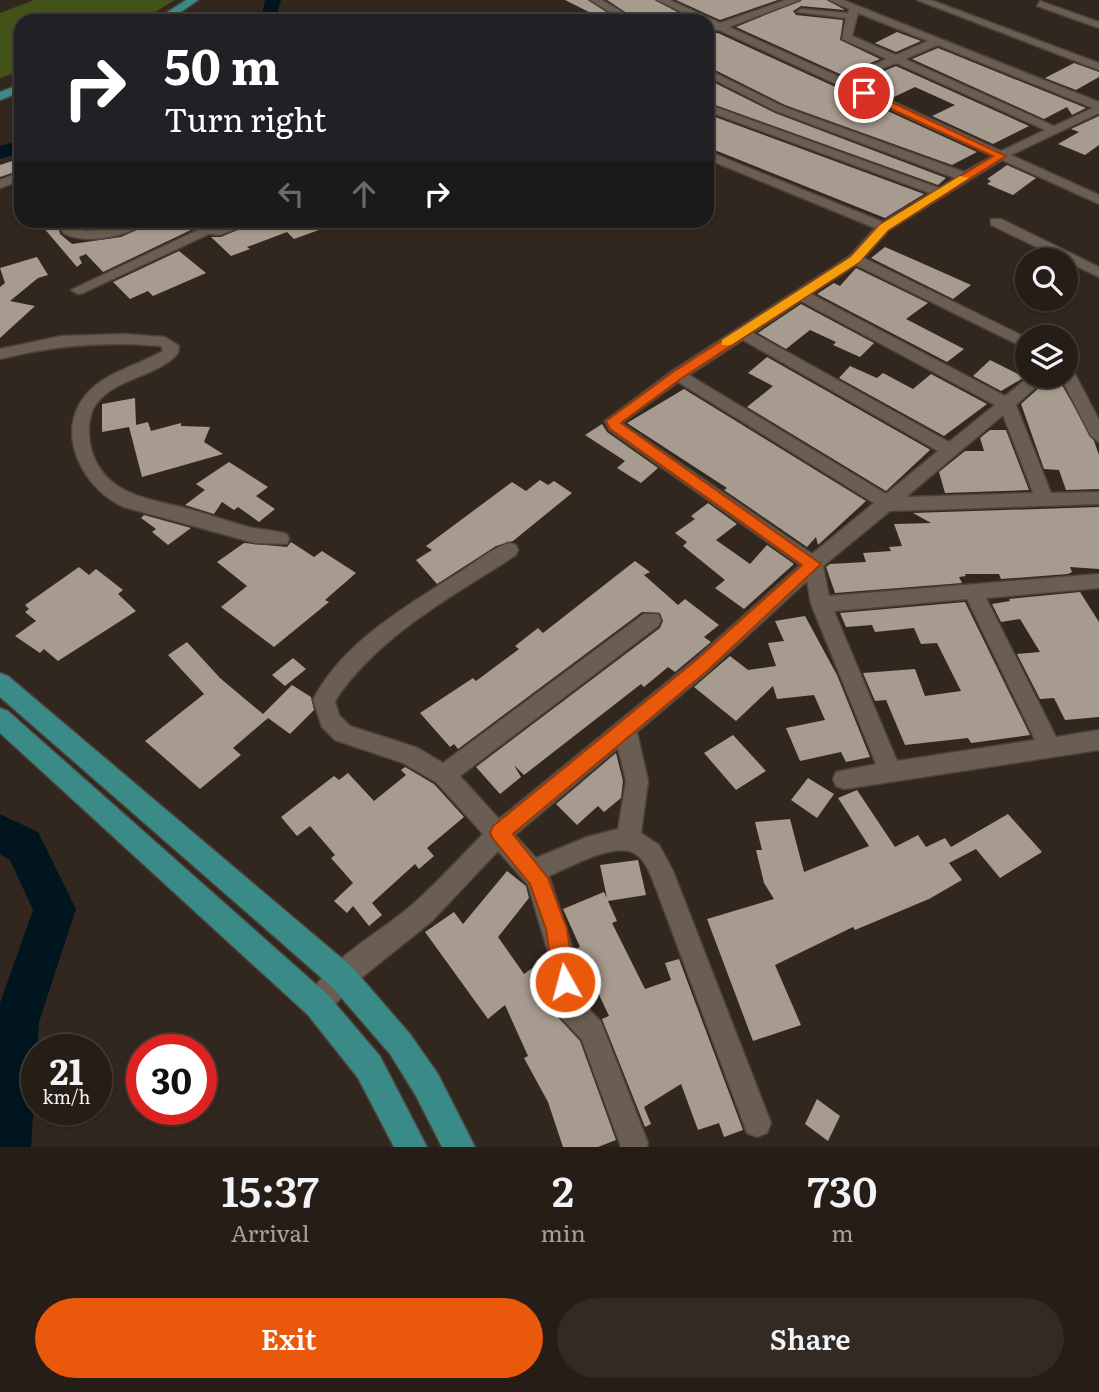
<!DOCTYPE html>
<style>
body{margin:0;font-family:Literata,serif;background:#322a23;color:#f1f3f6;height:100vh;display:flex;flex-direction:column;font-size:26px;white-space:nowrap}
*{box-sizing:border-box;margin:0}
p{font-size:23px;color:#a4a2a1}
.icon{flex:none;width:38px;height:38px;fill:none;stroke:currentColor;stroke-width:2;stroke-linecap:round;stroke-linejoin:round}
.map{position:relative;height:1147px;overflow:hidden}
.sheet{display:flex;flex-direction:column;background:#261d16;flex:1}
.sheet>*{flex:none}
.banner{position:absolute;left:14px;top:14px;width:700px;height:214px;border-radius:21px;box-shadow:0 2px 5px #0004,0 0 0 2px #423b35;background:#202124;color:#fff;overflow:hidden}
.tools{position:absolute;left:1015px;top:248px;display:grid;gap:14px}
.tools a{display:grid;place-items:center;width:63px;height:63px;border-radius:50%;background:#261d16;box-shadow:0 2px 5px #0004,0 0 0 2px #423b35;font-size:35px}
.speed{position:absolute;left:21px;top:1034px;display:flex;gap:14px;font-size:35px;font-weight:700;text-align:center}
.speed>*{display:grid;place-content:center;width:91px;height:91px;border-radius:50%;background:#261d16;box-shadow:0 2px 5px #0004,0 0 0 2px #423b35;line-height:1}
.speed small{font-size:18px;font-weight:400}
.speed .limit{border:10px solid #d22;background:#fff;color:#111}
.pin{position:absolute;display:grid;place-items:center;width:60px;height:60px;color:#fff;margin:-30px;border:4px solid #fff;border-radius:50%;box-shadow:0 2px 7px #0007}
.me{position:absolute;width:77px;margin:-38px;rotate:353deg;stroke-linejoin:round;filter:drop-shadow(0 0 5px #0008)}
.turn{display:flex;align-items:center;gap:24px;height:147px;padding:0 35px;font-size:32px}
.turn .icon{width:91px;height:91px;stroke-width:2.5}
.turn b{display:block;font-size:49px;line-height:60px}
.lanes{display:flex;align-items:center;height:66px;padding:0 35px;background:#0003;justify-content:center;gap:35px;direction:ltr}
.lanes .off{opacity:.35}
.eta{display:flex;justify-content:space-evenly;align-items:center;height:119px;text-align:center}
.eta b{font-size:42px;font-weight:600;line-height:49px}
.action{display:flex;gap:14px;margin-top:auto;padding:14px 35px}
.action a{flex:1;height:80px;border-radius:42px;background:#ea580c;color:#fff;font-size:28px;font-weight:600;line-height:80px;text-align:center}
.action a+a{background:#322a23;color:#f1f3f6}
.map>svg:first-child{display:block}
.green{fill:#425219}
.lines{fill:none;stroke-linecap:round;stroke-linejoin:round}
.river{fill:#01151f;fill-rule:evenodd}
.building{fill:#a79a8e}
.minor-casing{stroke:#4b4239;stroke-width:3}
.trunk-casing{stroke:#4b4239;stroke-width:3}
.minor{fill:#6a5d52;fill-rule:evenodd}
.trunk{fill:#3a8a88;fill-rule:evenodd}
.route{fill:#ea580c;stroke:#983908;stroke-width:2}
.slow{fill:#f59e0b}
</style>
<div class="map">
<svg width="1099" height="1147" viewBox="0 0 1099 1147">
<rect width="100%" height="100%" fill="#32271e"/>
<!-- green -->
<path class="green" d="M 34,0 L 175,0 L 140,21 L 21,21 L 21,71 L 0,78 L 0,13 Z"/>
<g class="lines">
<!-- river -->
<g class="river">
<path d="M 265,0 L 281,0 L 275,21 L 256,21 L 262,15 Z"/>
<path d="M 21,140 L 21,153 L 0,159 L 0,146 Z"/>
<path d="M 0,814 L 38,832 L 76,909 L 39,1022 L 31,1147 L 0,1147 L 0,1003 L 33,910 L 10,860 L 0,854 Z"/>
</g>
</g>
<!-- building -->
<g class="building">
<path d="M 565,0 L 588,0 L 620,21 L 607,21 Z"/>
<path d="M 607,0 L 655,0 L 694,21 L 639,21 Z"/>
<path d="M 676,0 L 778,0 L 720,20 Z"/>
<path d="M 802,0 L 827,0 L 845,10 L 801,6 L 793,11 L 796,15 L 843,20 L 840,40 L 880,59 L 842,75 L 736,27 Z"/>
<path d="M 707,27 L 711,33 L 718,33 L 977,152 L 952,165 L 785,105 L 707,66 Z"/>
<path d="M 897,32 L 921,41 L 896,52 L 875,43 Z"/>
<path d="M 938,48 L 1086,108 L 1072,115 L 1067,107 L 1044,119 L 912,59 Z"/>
<path d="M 1074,63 L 1099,72 L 1099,77 L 1076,90 L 1045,78 Z"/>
<path d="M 896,66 L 1029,126 L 993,144 L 932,116 L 955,105 L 915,87 L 892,98 L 858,82 Z"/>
<path d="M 707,79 L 775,113 L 946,178 L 938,185 L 707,102 Z"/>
<path d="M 707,114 L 924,194 L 885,218 L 707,147 Z"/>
<path d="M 1099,116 L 1099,145 L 1085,155 L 1058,144 L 1079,132 L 1071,129 Z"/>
<path d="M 21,158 L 21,170 L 0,177 L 0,165 Z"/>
<path d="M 1007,165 L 1036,178 L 1013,195 L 987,184 L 991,181 L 987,179 Z"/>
<path d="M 37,220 L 57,220 L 60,234 L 72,244 L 121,237 L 159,220 L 188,220 L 195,228 L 103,272 L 86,254 L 79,257 L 82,263 L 77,267 Z"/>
<path d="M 261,220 L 341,220 L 341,222 L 294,239 L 287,232 L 247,247 L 250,249 L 231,256 L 211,237 L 221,237 Z"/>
<path d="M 885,247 L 917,261 L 971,285 L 953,299 L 871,258 Z"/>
<path d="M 179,251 L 206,273 L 153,296 L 148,291 L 130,299 L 113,282 Z"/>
<path d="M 37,257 L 48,275 L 38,278 L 10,301 L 35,306 L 0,338 L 0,287 L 5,283 L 0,268 Z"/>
<path d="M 856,268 L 928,303 L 906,319 L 964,349 L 947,362 L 817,294 L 834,283 L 840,286 Z"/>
<path d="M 801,304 L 874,343 L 860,357 L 833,345 L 836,342 L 810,330 L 786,349 L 758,333 Z"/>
<path d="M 767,357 L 929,449 L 930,450 L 886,491 L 747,407 L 773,386 L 748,373 Z"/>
<path d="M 990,360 L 1020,375 L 1025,377 L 1001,391 L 973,376 Z"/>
<path d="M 850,366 L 877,378 L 883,373 L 913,389 L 931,374 L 987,404 L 944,436 L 839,378 Z"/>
<path d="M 1049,379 L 1059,380 L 1094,441 L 1099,455 L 1099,489 L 1066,490 L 1059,470 L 1044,469 L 1021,404 Z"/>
<path d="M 684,389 L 866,501 L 818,545 L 816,537 L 807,547 L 724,490 L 727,488 L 627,423 Z"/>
<path d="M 135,398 L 136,425 L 148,422 L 151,431 L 181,423 L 181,426 L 210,427 L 204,442 L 223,454 L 142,477 L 129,427 L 102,432 L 102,404 Z"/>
<path d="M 602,424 L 607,432 L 658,468 L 641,483 L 617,468 L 625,461 L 585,435 Z"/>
<path d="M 990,430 L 1006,430 L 1029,490 L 945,493 L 939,472 L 965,451 L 984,451 L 980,438 Z"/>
<path d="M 229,462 L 268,487 L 256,496 L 275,509 L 259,522 L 238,507 L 234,510 L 222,502 L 214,514 L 185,505 L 205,490 L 196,484 Z"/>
<path d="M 540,480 L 548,485 L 554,481 L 572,493 L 513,541 L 496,546 L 437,584 L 416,560 L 432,550 L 426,546 L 512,482 L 526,491 Z"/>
<path d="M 708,503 L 737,524 L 716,540 L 750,564 L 767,545 L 794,564 L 744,609 L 715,588 L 725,580 L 683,546 L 687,542 L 675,533 L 695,519 L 691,516 Z"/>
<path d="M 1099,507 L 1099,569 L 1070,567 L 1072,572 L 1068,574 L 1001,579 L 999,574 L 965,574 L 966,576 L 959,577 L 962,583 L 835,593 L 826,567 L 830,564 L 866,562 L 863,553 L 891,551 L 889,547 L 902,546 L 894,524 L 931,523 L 913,513 Z"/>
<path d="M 144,515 L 191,528 L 168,545 L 152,532 L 156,529 L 141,518 Z"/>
<path d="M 291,542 L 314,557 L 322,551 L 356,573 L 325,600 L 329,602 L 274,647 L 221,607 L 247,586 L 217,562 L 244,543 L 287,547 Z"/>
<path d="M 635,561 L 650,572 L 644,575 L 678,605 L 685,599 L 719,625 L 704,637 L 711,642 L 675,672 L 668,667 L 644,687 L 641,684 L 524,775 L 514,765 L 521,777 L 500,794 L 476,767 L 660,628 L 663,621 L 660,613 L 642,612 L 458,749 L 454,744 L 450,747 L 420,713 L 473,678 L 476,681 L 519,649 L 515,646 L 538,628 L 543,633 Z"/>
<path d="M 79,567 L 89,575 L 96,569 L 123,590 L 118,594 L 136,611 L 58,661 L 44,649 L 40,653 L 15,636 L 36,621 L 25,612 L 29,609 L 25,605 Z"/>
<path d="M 1080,592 L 1099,622 L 1099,717 L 1065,720 L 1054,698 L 1040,699 L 1017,654 L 1040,652 L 1020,619 L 1001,622 L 992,604 L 1010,601 L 1009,599 Z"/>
<path d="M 965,602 L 1030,735 L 971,743 L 968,738 L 905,745 L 886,700 L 875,701 L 863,673 L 915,669 L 925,696 L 961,691 L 937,643 L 921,644 L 914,628 L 875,632 L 872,625 L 846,627 L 840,613 Z"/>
<path d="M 805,616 L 837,675 L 870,757 L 846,762 L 841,752 L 800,761 L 786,728 L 825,720 L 814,695 L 777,699 L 773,686 L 736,721 L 694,687 L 730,656 L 748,670 L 776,666 L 768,643 L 784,641 L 775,621 Z"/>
<path d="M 187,642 L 220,678 L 263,714 L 292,685 L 311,697 L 314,710 L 290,734 L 268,718 L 233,748 L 241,755 L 200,789 L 145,741 L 204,694 L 168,655 Z"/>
<path d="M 293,658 L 306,669 L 285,686 L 272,675 Z"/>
<path d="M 733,735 L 766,771 L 736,790 L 704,753 Z"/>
<path d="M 616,753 L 623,781 L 621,798 L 604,812 L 598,806 L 577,825 L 556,804 Z"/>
<path d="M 405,767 L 434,784 L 464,817 L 427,848 L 434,856 L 419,869 L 415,864 L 372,903 L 382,915 L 369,926 L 353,906 L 347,913 L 334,901 L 353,883 L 331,858 L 335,855 L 310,826 L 297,836 L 281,817 L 334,776 L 339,780 L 348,773 L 374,801 L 406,775 L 401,770 Z"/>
<path d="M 808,778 L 834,794 L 817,818 L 791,800 Z"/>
<path d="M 857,790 L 895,847 L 918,835 L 926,847 L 945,838 L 951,847 L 1008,814 L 1042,852 L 1000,878 L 976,849 L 949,863 L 962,880 L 929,899 L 855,930 L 853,927 L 775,965 L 801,1025 L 753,1041 L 707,919 L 774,899 L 764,883 L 756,850 L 762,850 L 755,822 L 790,819 L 804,872 L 869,846 L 838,798 Z"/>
<path d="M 638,860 L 646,895 L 608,901 L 617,921 L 612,923 L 645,989 L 671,980 L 665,963 L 679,959 L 743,1130 L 724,1137 L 719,1123 L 698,1130 L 681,1084 L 644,1107 L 651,1124 L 645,1127 L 602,1019 L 609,1016 L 577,948 L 580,947 L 563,909 L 604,892 L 607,898 L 600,865 Z"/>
<path d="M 507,871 L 526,886 L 529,898 L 498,937 L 524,974 L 535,966 L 549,984 L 549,1003 L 554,1013 L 580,1041 L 616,1140 L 598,1147 L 563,1147 L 548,1102 L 524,1058 L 528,1056 L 505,1005 L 488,1019 L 425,932 L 454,912 L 463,924 Z"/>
<path d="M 817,1099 L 840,1116 L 828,1141 L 805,1124 Z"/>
</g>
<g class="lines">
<!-- minor casing -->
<g class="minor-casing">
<g id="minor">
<path d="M 590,0 L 602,0 L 637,21 L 625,21 Z"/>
<path d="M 657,0 L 670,0 L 720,23 L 786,0 L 800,0 L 729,27 L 842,78 L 887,59 L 842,39 L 846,18 L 796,12 L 801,9 L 848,13 L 849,9 L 829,0 L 843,0 L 1099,102 L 1099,113 L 1011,155 L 1099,195 L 1099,204 L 1002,160 L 889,230 L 864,258 L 1027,338 L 1027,349 L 856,265 L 811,294 L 1005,396 L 1030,376 L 1048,376 L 1016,405 L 1051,493 L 1099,492 L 1099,504 L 890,511 L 823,566 L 829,596 L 1099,574 L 1099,588 L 986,598 L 1056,737 L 1099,730 L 1099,750 L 844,789 L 836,786 L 833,779 L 836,772 L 876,764 L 811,604 L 807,581 L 708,672 L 637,732 L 648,781 L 641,833 L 659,845 L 673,871 L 771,1123 L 767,1133 L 757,1137 L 747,1133 L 657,891 C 652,879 647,860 634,853 C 614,842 568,868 549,876 L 577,962 L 578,997 L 601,1022 L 648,1143 L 647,1147 L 621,1147 L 582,1040 L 556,1012 L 552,1003 L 551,962 L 528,885 L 498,851 L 432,921 L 351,986 L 327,1014 L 318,1018 L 309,1014 L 305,1005 C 323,960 380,934 414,903 C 438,882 460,857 483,834 L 436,782 L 403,763 L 335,740 L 322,727 L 313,700 C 342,642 410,604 463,570 C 477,561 493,548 509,543 L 516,545 L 518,550 L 516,555 C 453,596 377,636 335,701 L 339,715 L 350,726 L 418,748 L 443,763 L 644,614 L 658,614 L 661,620 L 658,626 L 460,776 L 499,819 L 694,660 L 800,565 L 609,430 L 605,421 L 672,371 L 850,256 L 875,228 L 707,159 L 707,151 L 883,222 L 930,193 L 707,111 L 707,104 L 939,188 L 955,178 L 776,111 L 707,76 L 707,69 L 784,107 L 964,172 L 992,156 L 719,30 L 711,30 L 707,21 L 700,21 ZM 858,13 L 928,41 L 896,55 L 852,36 ZM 938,45 L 1093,108 L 1054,126 L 905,59 ZM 896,63 L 1045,130 L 1001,151 L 851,82 ZM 801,301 L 995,405 L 949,442 L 753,333 ZM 743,340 L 938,451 L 886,494 L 689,375 ZM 678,382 L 874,503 L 812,554 L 622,423 ZM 1003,415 L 1033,493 L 906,497 ZM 967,599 L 1035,740 L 897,761 L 834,611 ZM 618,748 L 626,781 L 618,829 L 587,837 L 536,858 L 515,835 Z"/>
<path d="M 917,0 L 931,0 L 1099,63 L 1099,70 Z"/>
<path d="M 1040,1 L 1099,22 L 1099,28 L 1037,6 Z"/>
<path d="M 21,172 L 21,180 L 0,188 L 0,180 Z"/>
<path d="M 991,219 L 1001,219 L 1099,267 L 1099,277 L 991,225 Z"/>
<path d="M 60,220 L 74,220 L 75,228 C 92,237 127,220 150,220 C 130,236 87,246 63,233 Z"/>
<path d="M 190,220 L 206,220 L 217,227 L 238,220 L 259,220 L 220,235 L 209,234 L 83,293 L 78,294 L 71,290 L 200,229 Z"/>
<path d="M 124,334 L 165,337 L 179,346 L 178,353 C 158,377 117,377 97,403 C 88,414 88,430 90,444 C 101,495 147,498 189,509 C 208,514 226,521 245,526 C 259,530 273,530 287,534 L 289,539 L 287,544 L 255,543 L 124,507 C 84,490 54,434 85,396 C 101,375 132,367 155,355 L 163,351 L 161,346 C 105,341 55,345 0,359 L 0,349 L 61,336 Z"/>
<path d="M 1066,367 L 1074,372 L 1099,420 L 1099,442 L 1091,436 L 1060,376 L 1066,376 Z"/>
</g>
</g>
<!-- trunk casing -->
<g class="trunk-casing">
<g id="trunk">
<path d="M 186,0 L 198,0 L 168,21 L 154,21 Z"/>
<path d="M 21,84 L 21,92 L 0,100 L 0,92 Z"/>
<path d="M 0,673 L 8,676 L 352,967 L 410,1034 L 438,1074 L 475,1147 L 442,1147 L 416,1096 L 390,1054 L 332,987 L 0,697 Z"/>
<path d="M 0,708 L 8,711 L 328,995 L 380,1056 L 427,1147 L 394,1147 L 358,1078 L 308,1015 L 0,733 Z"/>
</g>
</g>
<!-- minor -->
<use href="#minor" class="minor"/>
<!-- trunk -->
<use href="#trunk" class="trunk"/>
</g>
<!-- route -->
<path class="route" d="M 861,91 L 868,91 L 1006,156 L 888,230 L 859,262 L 682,378 L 621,423 L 821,564 L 707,671 L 513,834 L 548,878 L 567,929 L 575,982 L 572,990 L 565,993 L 557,990 L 554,982 L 546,929 L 530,884 L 493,839 L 490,833 L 493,826 L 695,661 L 802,565 L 610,429 L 606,421 L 673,372 L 851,257 L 880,225 L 993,156 L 861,95 Z"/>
<!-- slow -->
<path class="slow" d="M 960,176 L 969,178 L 888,230 L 859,262 L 731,345 L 722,345 L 722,340 L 851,257 L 880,225 Z"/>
</svg>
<div class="tools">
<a><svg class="icon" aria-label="search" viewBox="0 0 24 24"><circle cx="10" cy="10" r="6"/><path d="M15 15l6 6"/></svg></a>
<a><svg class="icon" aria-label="layers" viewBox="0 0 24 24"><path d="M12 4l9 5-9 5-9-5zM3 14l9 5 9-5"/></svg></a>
</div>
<div class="speed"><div>21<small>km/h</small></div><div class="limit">30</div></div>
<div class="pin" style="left:864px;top:93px;background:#d93025"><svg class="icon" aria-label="arrive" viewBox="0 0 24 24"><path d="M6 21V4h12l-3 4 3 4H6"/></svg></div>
<svg class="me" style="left:565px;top:982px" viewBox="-20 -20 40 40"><circle r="17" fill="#ea580c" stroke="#fff" stroke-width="3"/><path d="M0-11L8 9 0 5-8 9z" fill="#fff"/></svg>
<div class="banner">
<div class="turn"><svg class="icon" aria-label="right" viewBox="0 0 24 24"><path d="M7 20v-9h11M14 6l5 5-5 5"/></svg><div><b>50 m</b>Turn right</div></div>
<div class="lanes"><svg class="icon off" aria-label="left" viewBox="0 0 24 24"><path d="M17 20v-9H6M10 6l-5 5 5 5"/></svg><svg class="icon off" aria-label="ahead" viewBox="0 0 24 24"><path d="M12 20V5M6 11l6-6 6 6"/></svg><svg class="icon" aria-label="right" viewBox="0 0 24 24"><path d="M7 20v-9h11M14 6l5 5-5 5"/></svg></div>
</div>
</div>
<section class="sheet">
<div class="eta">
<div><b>15:37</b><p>Arrival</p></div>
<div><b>2</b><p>min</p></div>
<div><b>730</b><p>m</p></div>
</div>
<div class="action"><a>Exit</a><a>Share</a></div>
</section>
